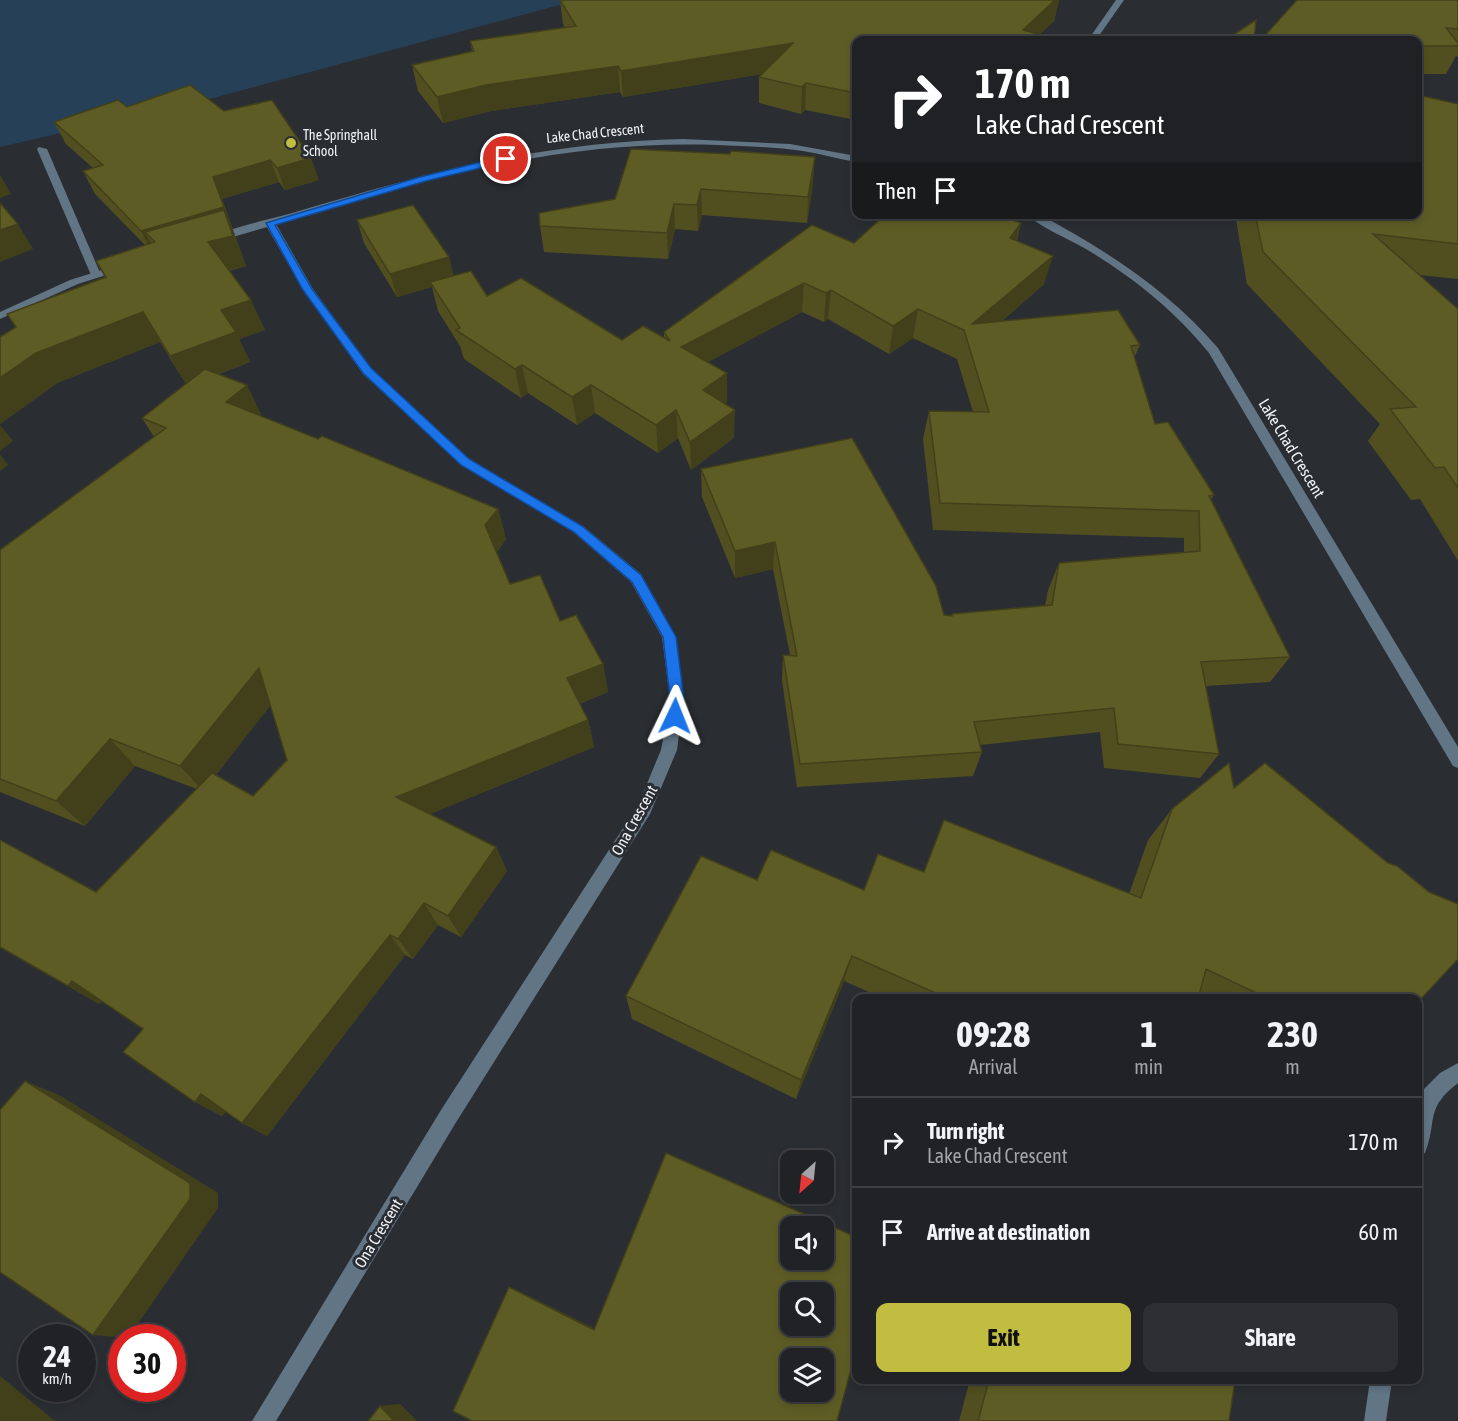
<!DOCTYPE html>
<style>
body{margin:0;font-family:"Asap Condensed",sans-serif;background:#2d2f32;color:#f1f3f6;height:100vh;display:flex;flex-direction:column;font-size:22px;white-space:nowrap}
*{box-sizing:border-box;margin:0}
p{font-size:20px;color:#a2a4a7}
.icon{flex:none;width:33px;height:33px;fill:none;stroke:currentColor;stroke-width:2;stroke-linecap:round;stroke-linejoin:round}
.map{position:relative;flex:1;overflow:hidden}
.details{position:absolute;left:852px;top:994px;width:570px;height:390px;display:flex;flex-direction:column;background:#202226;border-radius:12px;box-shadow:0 3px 9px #0003,0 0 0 2px #3d3f43}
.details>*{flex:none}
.top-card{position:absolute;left:852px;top:36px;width:570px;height:183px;border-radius:12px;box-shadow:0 3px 9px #0003,0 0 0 2px #3d3f43;background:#202124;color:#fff;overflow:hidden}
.needle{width:39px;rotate:207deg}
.controls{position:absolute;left:780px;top:1150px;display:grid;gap:12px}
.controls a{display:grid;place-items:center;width:54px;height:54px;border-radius:12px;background:#202226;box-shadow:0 3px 9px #0003,0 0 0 2px #3d3f43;font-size:30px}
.speed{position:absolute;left:18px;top:1324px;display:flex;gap:12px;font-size:30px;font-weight:700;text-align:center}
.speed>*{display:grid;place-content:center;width:78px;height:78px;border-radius:50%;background:#202226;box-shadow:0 3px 9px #0003,0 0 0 2px #3d3f43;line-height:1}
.speed small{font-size:15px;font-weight:400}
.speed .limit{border:9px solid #d22;background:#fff;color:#111}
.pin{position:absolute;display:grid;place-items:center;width:51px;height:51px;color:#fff;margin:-26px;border:3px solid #fff;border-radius:50%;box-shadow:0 2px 6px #0007}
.me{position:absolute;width:66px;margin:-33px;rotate:2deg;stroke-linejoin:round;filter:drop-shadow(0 0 4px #0008)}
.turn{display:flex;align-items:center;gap:21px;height:126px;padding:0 24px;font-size:27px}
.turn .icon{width:78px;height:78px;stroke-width:2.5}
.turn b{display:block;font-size:42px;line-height:51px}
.then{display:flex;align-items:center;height:57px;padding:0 24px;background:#0003;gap:12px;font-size:22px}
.eta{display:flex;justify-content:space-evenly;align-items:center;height:102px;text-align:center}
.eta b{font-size:36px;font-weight:700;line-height:42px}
.action{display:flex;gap:12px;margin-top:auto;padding:12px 24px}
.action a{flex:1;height:69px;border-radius:12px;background:#c1bd40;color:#111;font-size:24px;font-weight:700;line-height:69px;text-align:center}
.action a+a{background:#2d2f32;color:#f1f3f6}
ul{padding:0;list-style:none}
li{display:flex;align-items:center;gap:18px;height:90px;padding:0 24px;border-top:2px solid #3d3f43}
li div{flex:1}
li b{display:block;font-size:22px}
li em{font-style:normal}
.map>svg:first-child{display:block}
.green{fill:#264157}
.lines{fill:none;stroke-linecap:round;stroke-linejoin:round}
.lane{fill:#617585;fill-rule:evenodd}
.street{fill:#617585;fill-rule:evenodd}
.wall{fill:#514f20;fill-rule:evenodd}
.shaded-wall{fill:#42401a}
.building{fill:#5e5c25;stroke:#42401a;stroke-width:1.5;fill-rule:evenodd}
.route{fill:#1a73e8;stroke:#114b97;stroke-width:1.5}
.poi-dot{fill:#c1bd40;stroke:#2a2e33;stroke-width:2}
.labels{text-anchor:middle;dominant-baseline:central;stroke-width:6;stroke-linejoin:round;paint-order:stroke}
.far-street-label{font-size:14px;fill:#f0f3f6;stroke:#2a2e33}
.far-poi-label{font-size:14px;fill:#f0f3f6;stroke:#2a2e33;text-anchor:start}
.street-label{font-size:16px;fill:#f0f3f6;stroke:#2a2e33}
</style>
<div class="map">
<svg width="1458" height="1421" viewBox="0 0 1458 1421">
<rect width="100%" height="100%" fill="#2a2e33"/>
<!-- green -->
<path class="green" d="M 0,0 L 578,0 L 209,99 L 0,147 Z"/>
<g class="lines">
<!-- lane -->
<path class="lane" d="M 39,147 L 47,149 L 101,275 L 100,277 L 91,275 L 37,149 Z"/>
<!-- street -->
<g class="street">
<path d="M 1116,0 L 1124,0 L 1096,40 L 1088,40 Z"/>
<path d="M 683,139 L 790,144 L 856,156 L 856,162 C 839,159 821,154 803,151 C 775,147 745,146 717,145 C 558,140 425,179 276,224 L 313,289 L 371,368 L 469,459 L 583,526 L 641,574 L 676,637 L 684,699 L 677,750 L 650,814 L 455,1124 L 276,1421 L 252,1421 L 441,1110 L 638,805 L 661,750 L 670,699 L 662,637 L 631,582 L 573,532 L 461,465 L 363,374 L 303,290 L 267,227 L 216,242 L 211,239 C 223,229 271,219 289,214 C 423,174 541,142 683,139 Z"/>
<path d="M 1026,214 L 1039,214 C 1107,251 1168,290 1218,348 L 1458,747 L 1458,768 L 1453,766 L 1209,353 C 1174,310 1134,278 1086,249 C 1067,238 1043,229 1026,214 Z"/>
<path d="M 121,264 L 126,267 L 125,269 L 78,284 L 0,319 L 0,312 L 70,280 Z"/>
<path d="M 1458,1063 L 1458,1083 C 1424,1109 1438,1121 1425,1153 L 1418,1156 L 1419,1094 L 1440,1073 Z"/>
<path d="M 1370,1380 L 1392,1380 L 1386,1421 L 1364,1421 Z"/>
</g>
</g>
<!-- wall -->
<g class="wall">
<path d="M 560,0 L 1059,0 L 1054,21 L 1039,35 L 1041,35 L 1040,40 L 856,40 L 856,120 L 805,110 L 801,114 L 759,103 L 759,77 L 762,74 L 623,97 L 620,92 L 491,111 L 443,123 L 418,91 L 412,65 L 472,51 L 470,41 L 565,28 L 563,24 Z"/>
<path d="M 1458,0 L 1458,57 L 1456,56 L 1446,74 L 1418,74 L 1418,40 Z"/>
<path d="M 1458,104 L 1458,279 L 1419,275 L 1458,309 L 1458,561 L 1420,499 L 1411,500 L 1368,441 L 1380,424 L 1247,284 L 1235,214 L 1418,214 Z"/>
<path d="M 127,107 L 224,111 L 319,180 L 285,190 L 279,182 L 222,199 L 246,266 L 229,271 L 265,330 L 239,339 L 250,362 L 219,374 L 247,385 L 262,417 L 318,439 L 498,509 L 506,539 L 497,552 L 510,584 L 560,621 L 603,664 L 608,692 L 579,704 L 588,720 L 594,747 L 430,814 L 496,847 L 507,871 L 461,937 L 438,925 L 413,959 L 405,955 L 267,1136 L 242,1123 L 226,1111 L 222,1116 L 195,1102 L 143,1029 L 102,1001 L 99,1004 L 0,947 L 96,892 L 197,789 L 135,766 L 85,826 L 0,792 L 0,550 L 154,437 L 142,418 L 186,384 L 160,342 L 57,383 L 0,424 L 0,337 L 105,278 L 96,261 L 145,245 L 95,194 L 83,171 L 93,168 L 66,144 L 54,122 ZM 270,705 L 287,760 L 253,796 L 216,775 Z"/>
<path d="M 631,149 L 813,183 L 807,223 L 702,215 L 698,231 L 675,229 L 668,259 L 544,252 L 540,226 L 615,199 Z"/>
<path d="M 357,220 L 449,257 L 453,275 L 487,296 L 622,340 L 664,338 L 664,332 L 854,243 L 1021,223 L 1017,241 L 1044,284 L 1002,321 L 1140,345 L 1134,358 L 1155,424 L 1214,495 L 1211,499 L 1290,657 L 1270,682 L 1206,686 L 1219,754 L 1200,778 L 1104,768 L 1100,732 L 980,745 L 982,752 L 973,776 L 797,787 L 782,680 L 783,655 L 790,655 L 773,569 L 735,578 L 702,497 L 701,469 L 944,615 L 951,616 L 952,614 L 1045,606 L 1048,590 L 1059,563 L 1184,552 L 1184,538 L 933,530 L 923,439 L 929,411 L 973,412 L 957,359 L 913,338 L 889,354 L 828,319 L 824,322 L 802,312 L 708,362 L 727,373 L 727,402 L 725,404 L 734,438 L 691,470 L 678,438 L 658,453 L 595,413 L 577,425 L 528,393 L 521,398 L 464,359 L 460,346 L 438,311 L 432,287 L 397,297 L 364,243 Z"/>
<path d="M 1234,788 L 1418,999 L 885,999 L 844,981 L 796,1099 L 632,1019 L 626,996 L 757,880 L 864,890 L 924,872 L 1129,894 L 1148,840 L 1172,809 Z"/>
<path d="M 970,1380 L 1235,1380 L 1229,1421 L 959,1421 Z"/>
</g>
<!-- shaded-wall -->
<g class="shaded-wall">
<path d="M 1055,0 L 1059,0 L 1054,21 L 1034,40 L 1023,30 Z"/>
<path d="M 793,43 L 792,69 L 623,97 L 621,71 Z"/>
<path d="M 618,66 L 620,92 L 491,111 L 443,123 L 437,97 L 486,85 Z"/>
<path d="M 806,83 L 805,110 L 801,114 L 802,87 Z"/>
<path d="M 815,157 L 813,183 L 807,223 L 808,197 Z"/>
<path d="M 311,158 L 319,180 L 285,190 L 277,168 Z"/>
<path d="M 270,160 L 279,182 L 222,199 L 246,266 L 222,272 L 145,232 L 156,252 L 152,253 L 141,231 L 213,177 Z"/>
<path d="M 0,175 L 11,194 L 0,198 Z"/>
<path d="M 701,189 L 702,215 L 698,231 L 697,205 Z"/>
<path d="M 674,204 L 675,229 L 668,259 L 667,233 Z"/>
<path d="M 1021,223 L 1014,251 L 1010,238 Z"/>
<path d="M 18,224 L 33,249 L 0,262 L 0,230 Z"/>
<path d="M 1053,256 L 1044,284 L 970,349 L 972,324 Z"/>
<path d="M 449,257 L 455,280 L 430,282 L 432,287 L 397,297 L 390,274 Z"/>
<path d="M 804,283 L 802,312 L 682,376 L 681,347 Z"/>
<path d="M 831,290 L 828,319 L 824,322 L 826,293 Z"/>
<path d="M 251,300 L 265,330 L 239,339 L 250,362 L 187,386 L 170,356 L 221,310 Z"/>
<path d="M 918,309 L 913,338 L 889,354 L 893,326 Z"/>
<path d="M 143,312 L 160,342 L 57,383 L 0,424 L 0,378 L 36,353 Z"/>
<path d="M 522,365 L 528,393 L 521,398 L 515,369 Z"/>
<path d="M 727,373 L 727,402 L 704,419 L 703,390 Z"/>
<path d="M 247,385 L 262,417 L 226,402 Z"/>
<path d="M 591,385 L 595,413 L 577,425 L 572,397 Z"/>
<path d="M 676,410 L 678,438 L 658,453 L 656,425 Z"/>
<path d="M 735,410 L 734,438 L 691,470 L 690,442 Z"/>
<path d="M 0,425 L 13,441 L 0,451 Z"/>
<path d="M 0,454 L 8,465 L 0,471 Z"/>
<path d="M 498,509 L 506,539 L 494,555 L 485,525 Z"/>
<path d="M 775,542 L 773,569 L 735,578 L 735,551 Z"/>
<path d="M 603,664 L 608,692 L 573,706 L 567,678 Z"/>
<path d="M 259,668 L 278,696 L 203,791 L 180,766 Z"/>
<path d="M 588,720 L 594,747 L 410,822 L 396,797 Z"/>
<path d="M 110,739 L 135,766 L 85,826 L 56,801 Z"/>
<path d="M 496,847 L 507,871 L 461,937 L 448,916 Z"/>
<path d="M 424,903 L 438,925 L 413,959 L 398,939 Z"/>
<path d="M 390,935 L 405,955 L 267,1136 L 242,1123 Z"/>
<path d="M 852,956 L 844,981 L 796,1099 L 801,1080 Z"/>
<path d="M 72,981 L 103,1000 L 99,1004 L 68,986 Z"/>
<path d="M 25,1081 L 59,1095 L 218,1193 L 218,1208 L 128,1338 L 93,1335 Z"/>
<path d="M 201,1094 L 228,1109 L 222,1116 L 195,1102 Z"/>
<path d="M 509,1287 L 525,1294 L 604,1333 L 594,1330 Z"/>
<path d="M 0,1376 L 55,1421 L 0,1421 Z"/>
<path d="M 400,1404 L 417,1421 L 394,1421 L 380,1406 Z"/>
</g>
<!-- building -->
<g class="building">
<path d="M 560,0 L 1055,0 L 1023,30 L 1041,35 L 1037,40 L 856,40 L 856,93 L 806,83 L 802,87 L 759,77 L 793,43 L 621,71 L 618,66 L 486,85 L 437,97 L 412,65 L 474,51 L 470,41 L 576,26 Z"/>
<path d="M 1297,0 L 1458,0 L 1458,29 L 1446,28 L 1458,43 L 1458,46 L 1418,46 L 1418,40 L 1261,40 Z"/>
<path d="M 1256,20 L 1254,40 L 1225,40 Z"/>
<path d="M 190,85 L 224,111 L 272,100 L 311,158 L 277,168 L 270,160 L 213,177 L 224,207 L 141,231 L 83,171 L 103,165 L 54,122 L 118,100 L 127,107 Z"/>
<path d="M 1418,95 L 1458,104 L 1458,244 L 1373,234 L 1458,309 L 1458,488 L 1444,467 L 1435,468 L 1390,409 L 1416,407 L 1263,252 L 1255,214 L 1418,214 Z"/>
<path d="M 631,149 L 730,154 L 731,151 L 815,157 L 808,197 L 701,189 L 697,205 L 674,204 L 667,233 L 540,226 L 539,213 L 615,199 Z"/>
<path d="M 0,203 L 18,224 L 0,230 Z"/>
<path d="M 413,205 L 449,257 L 390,274 L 357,220 Z"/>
<path d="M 224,210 L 233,236 L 208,242 L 251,300 L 221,310 L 236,332 L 170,356 L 143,312 L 36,353 L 0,378 L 0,337 L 16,327 L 7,314 L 106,277 L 96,261 L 155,242 L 145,232 Z"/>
<path d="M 886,214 L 998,214 L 1021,223 L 1010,238 L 1053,256 L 972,324 L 1118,310 L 1140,345 L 1131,346 L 1155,424 L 1168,422 L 1214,495 L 1209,496 L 1290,657 L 1201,662 L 1219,754 L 1118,744 L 1114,708 L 974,722 L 982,752 L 800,764 L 783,655 L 797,656 L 775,542 L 735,551 L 701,469 L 852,438 L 936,586 L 944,615 L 952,616 L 952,614 L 1052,605 L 1059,563 L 1200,551 L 1199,511 L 940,503 L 929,411 L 989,412 L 964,330 L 918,309 L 893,326 L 831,290 L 826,293 L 804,283 L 681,347 L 727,373 L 703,390 L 735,410 L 690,442 L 676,410 L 656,425 L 591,385 L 572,397 L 522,365 L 515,369 L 456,330 L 460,328 L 430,282 L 471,271 L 487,296 L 521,278 L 622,340 L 643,326 L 670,341 L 664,332 L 812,225 L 854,243 Z"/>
<path d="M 205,369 L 247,385 L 226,402 L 318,439 L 322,436 L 498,509 L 485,525 L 510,584 L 540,575 L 560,621 L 576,615 L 603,664 L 567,678 L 588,720 L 396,797 L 496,847 L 448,916 L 424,903 L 398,939 L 390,935 L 242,1123 L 201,1094 L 195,1102 L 123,1052 L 143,1029 L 72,981 L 68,986 L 0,947 L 0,840 L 96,892 L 212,773 L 253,796 L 287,760 L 259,668 L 180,766 L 110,739 L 56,801 L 0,779 L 0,550 L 166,428 L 142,418 Z"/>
<path d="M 1229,763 L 1234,788 L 1265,763 L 1388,863 L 1397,866 L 1429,892 L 1458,904 L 1458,959 L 1418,1002 L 1418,999 L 1269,999 L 1206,969 L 1198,999 L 949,999 L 852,956 L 801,1080 L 626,996 L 701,856 L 757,880 L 771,850 L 864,890 L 878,854 L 924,872 L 944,820 L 1141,898 L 1172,809 Z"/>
<path d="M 25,1081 L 190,1183 L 190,1199 L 93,1335 L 0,1272 L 0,1110 Z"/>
<path d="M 666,1153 L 856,1237 L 856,1351 L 837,1421 L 472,1421 L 453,1411 L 509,1287 L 594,1330 ZM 790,1227 L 824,1227 L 824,1260 L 790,1260 ZM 790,1293 L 824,1293 L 824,1326 L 790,1326 ZM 790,1359 L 824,1359 L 824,1392 L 790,1392 Z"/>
<path d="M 989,1380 L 1235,1380 L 1229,1421 L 978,1421 Z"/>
<path d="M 380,1406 L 394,1421 L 368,1421 Z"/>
</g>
<!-- route -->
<path class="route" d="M 506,156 L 510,159 L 509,161 L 426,181 L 275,225 L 312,289 L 371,368 L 469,459 L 582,526 L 641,575 L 676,637 L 684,699 L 680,720 L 670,720 L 668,716 L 670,699 L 663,637 L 632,582 L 574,532 L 461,465 L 363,373 L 303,290 L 266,223 L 420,177 Z"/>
<!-- markers -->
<circle class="poi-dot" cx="291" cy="143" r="6"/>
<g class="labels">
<!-- far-street labels -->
<g class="far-street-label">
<text transform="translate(595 133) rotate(-6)">Lake Chad Crescent</text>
</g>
<!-- far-poi labels -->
<g class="far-poi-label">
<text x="303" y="135">The Springhall<tspan x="303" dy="16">School</tspan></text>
</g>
<!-- street labels -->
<g class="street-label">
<text transform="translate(1292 448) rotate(59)">Lake Chad Crescent</text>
<text transform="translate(634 820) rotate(-61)">Ona Crescent</text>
<text transform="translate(378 1233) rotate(-59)">Ona Crescent</text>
</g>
</g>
</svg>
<div class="controls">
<a><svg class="needle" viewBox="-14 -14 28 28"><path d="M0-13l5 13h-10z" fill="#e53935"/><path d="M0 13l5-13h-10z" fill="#a2a4a7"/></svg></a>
<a><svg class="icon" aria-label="sound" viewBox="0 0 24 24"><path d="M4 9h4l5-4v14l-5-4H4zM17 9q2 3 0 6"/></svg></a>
<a><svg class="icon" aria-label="search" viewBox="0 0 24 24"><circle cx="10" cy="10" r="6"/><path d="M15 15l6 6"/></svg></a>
<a><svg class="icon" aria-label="layers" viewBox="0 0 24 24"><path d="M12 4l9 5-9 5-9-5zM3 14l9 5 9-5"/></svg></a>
</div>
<div class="speed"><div>24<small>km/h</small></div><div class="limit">30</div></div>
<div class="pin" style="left:506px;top:159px;background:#d93025"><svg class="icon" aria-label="arrive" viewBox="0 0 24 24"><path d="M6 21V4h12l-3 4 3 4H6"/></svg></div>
<svg class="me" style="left:675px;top:716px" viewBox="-20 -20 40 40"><path d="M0-17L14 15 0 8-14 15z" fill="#1a73e8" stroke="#fff" stroke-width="4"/></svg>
<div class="top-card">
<div class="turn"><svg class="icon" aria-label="right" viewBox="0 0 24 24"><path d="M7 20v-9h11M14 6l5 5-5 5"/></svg><div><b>170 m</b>Lake Chad Crescent</div></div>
<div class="then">Then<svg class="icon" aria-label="arrive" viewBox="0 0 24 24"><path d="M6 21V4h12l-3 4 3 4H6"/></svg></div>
</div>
<section class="details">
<div class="eta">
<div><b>09:28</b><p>Arrival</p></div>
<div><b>1</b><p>min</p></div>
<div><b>230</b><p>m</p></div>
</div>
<ul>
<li><svg class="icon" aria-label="right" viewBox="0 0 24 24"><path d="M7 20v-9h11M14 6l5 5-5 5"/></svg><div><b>Turn right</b><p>Lake Chad Crescent</p></div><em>170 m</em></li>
<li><svg class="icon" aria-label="arrive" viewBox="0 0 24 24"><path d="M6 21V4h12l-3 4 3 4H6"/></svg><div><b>Arrive at destination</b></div><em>60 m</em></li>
</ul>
<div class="action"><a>Exit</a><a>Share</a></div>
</section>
</div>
